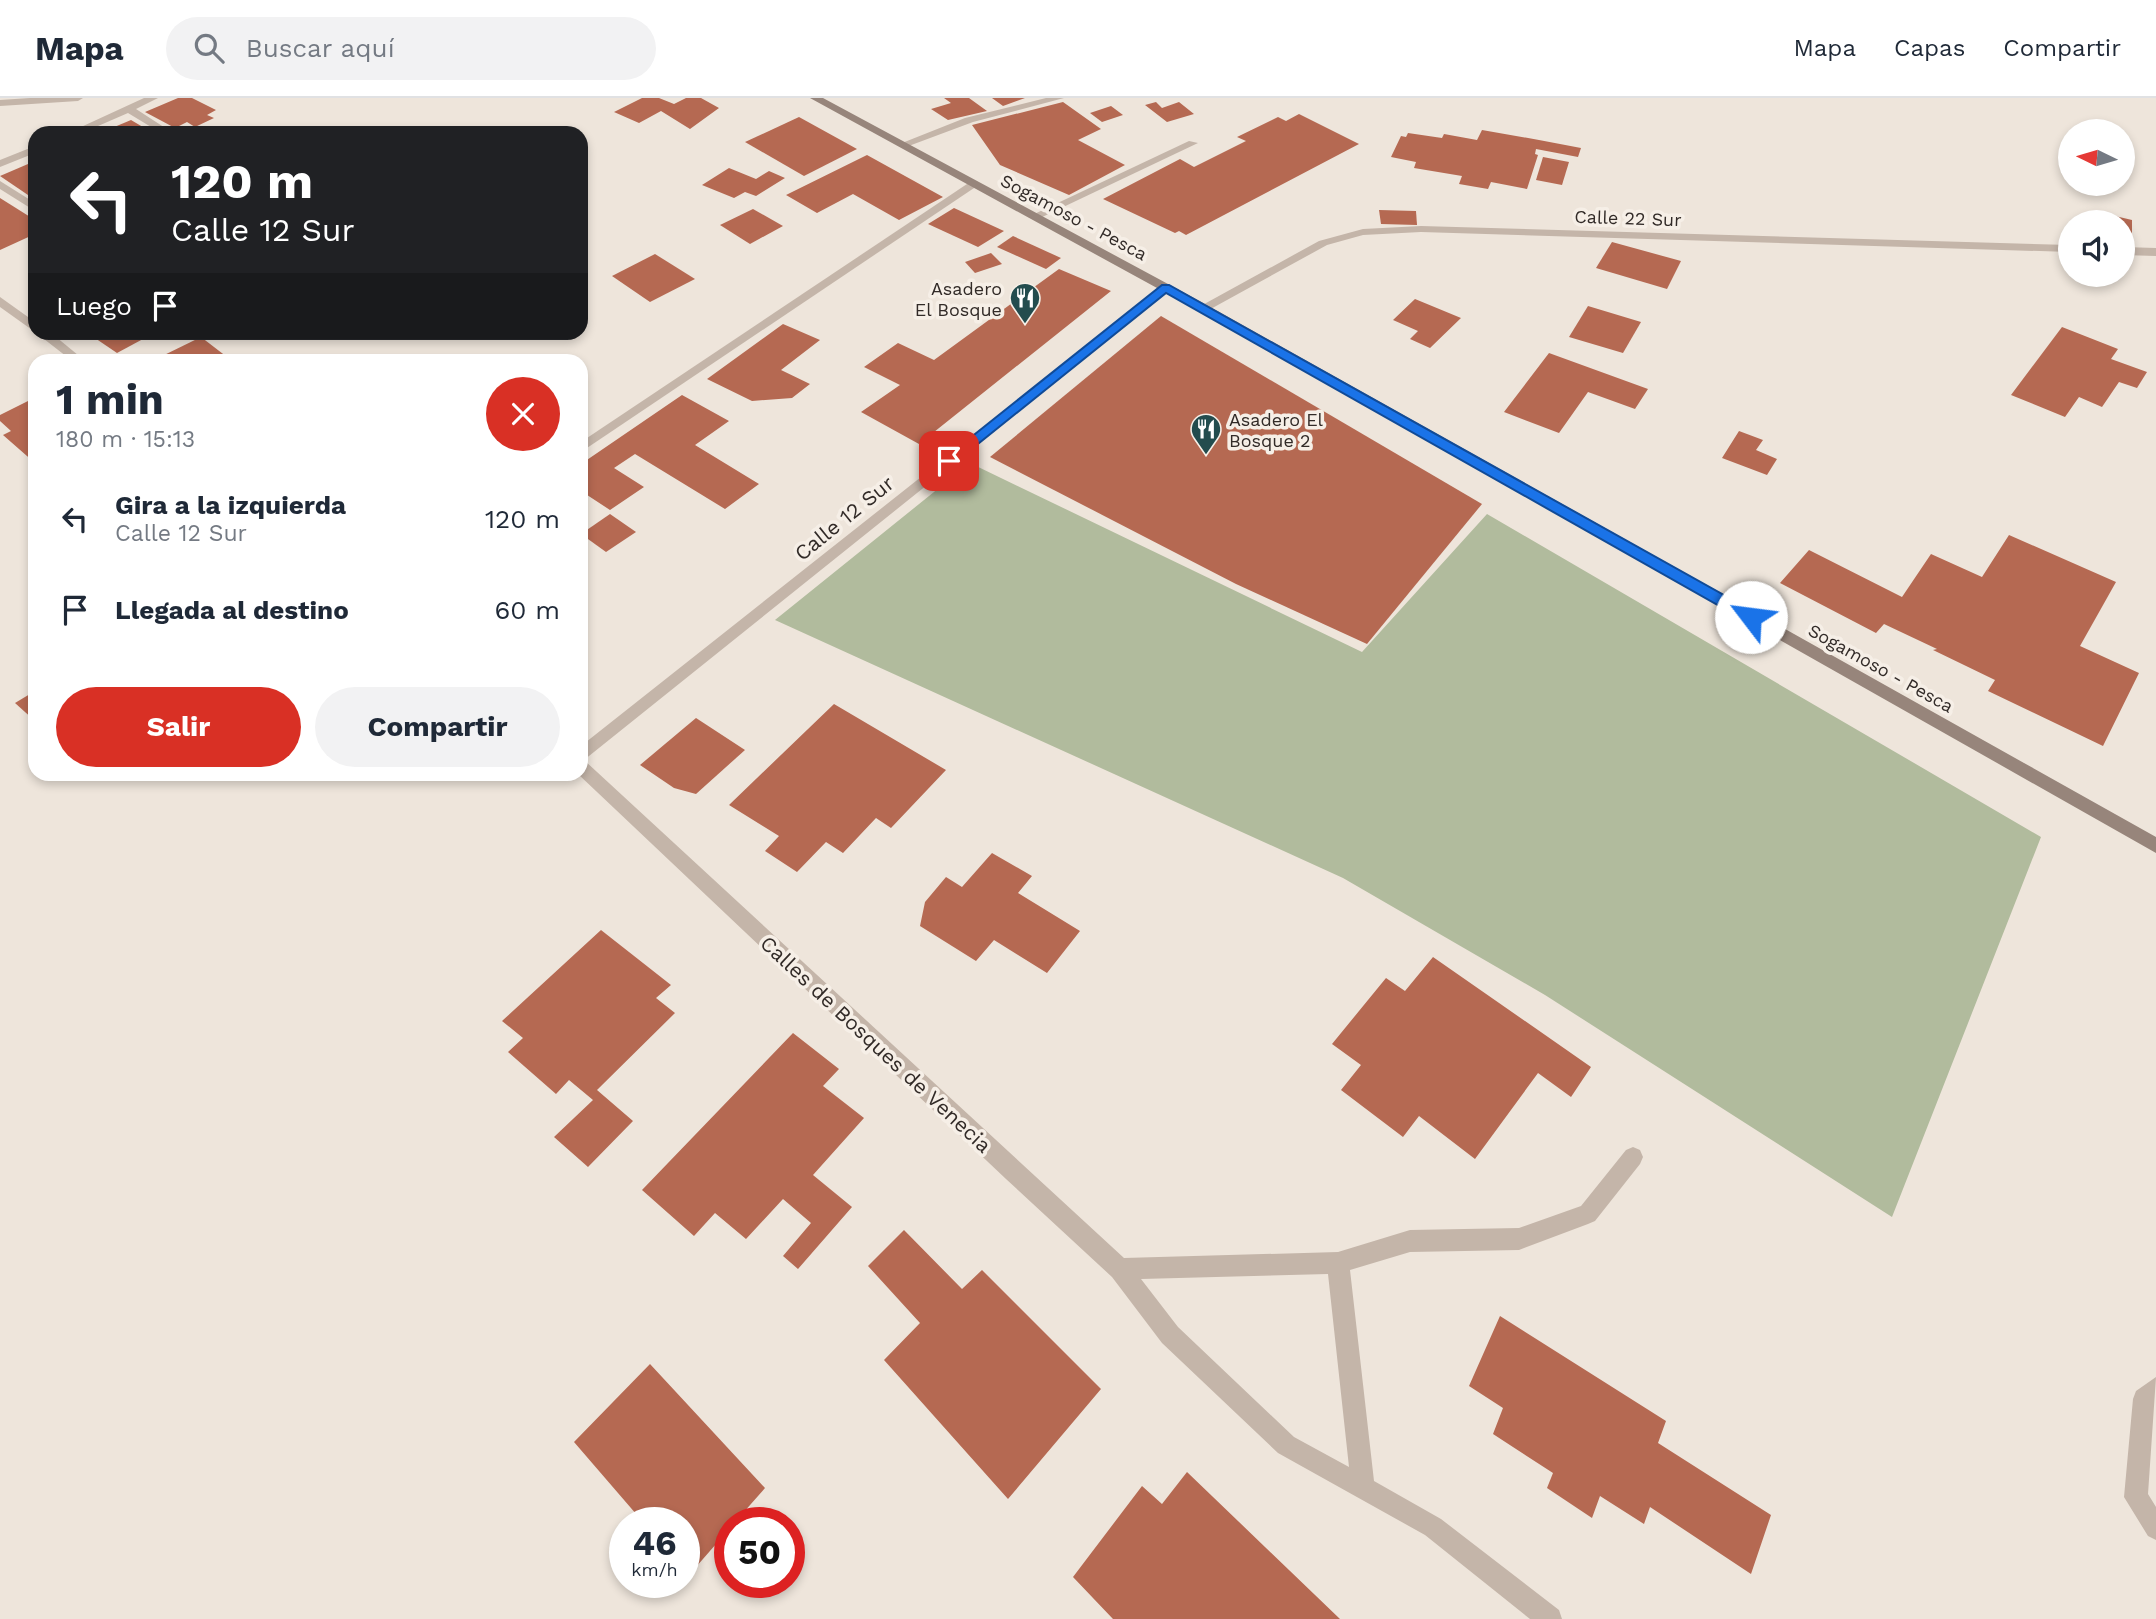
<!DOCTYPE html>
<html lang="es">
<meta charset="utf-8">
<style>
body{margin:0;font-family:"Work Sans",sans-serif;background:#f2f2f3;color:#1f2937;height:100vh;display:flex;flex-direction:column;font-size:26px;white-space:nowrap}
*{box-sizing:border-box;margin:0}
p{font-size:23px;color:#747a83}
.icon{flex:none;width:38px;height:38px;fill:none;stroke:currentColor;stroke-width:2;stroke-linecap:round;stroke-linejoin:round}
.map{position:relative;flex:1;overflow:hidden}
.drawer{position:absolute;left:28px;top:256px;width:560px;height:427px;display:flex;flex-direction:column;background:#fff;border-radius:21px;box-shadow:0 4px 10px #0003}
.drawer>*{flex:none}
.hud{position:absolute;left:28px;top:28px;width:560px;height:214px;border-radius:21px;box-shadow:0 4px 10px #0003;background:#202124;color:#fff;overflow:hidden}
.needle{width:46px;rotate:275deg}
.controls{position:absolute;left:2058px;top:21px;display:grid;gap:14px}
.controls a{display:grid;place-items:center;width:77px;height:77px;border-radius:50%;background:#fff;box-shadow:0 4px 10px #0003;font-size:35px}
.speed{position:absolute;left:609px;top:1409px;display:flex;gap:14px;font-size:35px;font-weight:700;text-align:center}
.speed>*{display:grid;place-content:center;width:91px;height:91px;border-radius:50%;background:#fff;box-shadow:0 4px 10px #0003;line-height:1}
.speed small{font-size:18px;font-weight:400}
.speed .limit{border:10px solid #d22;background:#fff;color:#111}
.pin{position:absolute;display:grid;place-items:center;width:60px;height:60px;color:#fff;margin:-30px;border-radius:14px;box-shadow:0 4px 10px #0006}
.me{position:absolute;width:77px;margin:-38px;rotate:300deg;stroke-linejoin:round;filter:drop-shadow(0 0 5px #0008)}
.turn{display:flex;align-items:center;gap:24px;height:147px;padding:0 28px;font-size:32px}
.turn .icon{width:91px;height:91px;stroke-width:2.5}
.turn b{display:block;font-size:49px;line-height:60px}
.then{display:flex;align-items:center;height:66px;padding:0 28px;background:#0003;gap:14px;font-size:26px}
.round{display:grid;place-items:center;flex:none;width:74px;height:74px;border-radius:37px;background:#f2f2f3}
.head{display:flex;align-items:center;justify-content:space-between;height:119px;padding:0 28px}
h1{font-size:42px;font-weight:700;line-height:52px}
.button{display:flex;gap:14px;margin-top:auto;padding:14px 28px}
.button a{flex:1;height:80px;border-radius:42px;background:#d93025;color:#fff;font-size:28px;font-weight:700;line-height:80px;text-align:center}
.button a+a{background:#f2f2f3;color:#1f2937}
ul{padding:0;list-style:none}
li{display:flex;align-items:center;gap:21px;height:91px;padding:0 28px}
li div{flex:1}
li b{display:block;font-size:26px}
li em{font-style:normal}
header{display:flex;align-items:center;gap:42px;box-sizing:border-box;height:98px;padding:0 35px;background:#fff;border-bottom:2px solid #e0e1e3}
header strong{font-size:33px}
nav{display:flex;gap:38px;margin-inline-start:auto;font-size:24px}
.search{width:490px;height:63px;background:#f2f2f3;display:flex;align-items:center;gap:18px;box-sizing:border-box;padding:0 24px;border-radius:38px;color:#747a83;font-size:26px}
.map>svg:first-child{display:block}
.green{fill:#b1bb9d}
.building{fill:#b56952}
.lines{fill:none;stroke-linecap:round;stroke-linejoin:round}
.service{fill:#c4b5a9;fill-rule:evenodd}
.minor{fill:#c4b5a9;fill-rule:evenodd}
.secondary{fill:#97857b;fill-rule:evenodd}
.route{fill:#1a73e8;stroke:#114b97;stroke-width:2}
.labels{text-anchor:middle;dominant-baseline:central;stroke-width:7;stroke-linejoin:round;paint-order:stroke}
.far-street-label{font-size:18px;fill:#322b28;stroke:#f6efe7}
.far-poi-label{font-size:18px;fill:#322b28;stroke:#f6efe7;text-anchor:end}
.street-label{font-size:21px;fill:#322b28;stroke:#f6efe7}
</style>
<header>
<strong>Mapa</strong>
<div class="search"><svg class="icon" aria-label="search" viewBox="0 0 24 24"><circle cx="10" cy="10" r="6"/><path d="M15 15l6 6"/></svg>Buscar aquí</div>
<nav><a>Mapa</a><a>Capas</a><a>Compartir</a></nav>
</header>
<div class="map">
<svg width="2156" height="1521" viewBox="0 0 2156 1521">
<rect width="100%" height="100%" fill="#eee5db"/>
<!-- green -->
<path class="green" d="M 970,365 L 1362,554 L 1487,416 L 2041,739 L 1892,1119 L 1545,897 L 1343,780 L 775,522 Z"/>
<!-- building -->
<g class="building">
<path d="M 178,0 L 192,0 L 216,12 L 207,17 L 214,20 L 195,29 L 187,24 L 175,30 L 145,14 Z"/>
<path d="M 642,0 L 659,0 L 674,6 L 686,0 L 701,0 L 719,10 L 690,31 L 661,13 L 639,25 L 614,14 Z"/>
<path d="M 944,0 L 969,0 L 987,13 L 948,22 L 931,11 L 951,5 Z"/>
<path d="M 992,0 L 1025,0 L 1003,8 Z"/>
<path d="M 1063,4 L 1101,31 L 1078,42 L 1125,67 L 1069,97 L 1000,67 L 972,27 Z"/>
<path d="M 1156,4 L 1162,10 L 1179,4 L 1194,16 L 1167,24 L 1145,7 Z"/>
<path d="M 1111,8 L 1123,17 L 1102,24 L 1090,15 Z"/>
<path d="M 1299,16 L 1359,46 L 1186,137 L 1179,133 L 1175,135 L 1103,101 L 1180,61 L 1194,69 L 1246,43 L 1237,39 L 1278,19 L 1286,23 Z"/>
<path d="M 799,19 L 857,51 L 804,78 L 745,44 Z"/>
<path d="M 131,22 L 153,35 L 100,35 Z"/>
<path d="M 1482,32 L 1539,42 L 1581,50 L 1578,59 L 1536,51 L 1535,56 L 1538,57 L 1527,91 L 1491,84 L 1488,91 L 1459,86 L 1462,78 L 1414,70 L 1416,64 L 1391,59 L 1401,38 L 1406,39 L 1408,35 L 1442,40 L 1444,36 L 1477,42 Z"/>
<path d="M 867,57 L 943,99 L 899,122 L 853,96 L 817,115 L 786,97 Z"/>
<path d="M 1543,59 L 1569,64 L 1562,87 L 1536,82 Z"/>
<path d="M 35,63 L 35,94 L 28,97 L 0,78 Z"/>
<path d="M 729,70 L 756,81 L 769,73 L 785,80 L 756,98 L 745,94 L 734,100 L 702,87 Z"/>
<path d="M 0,100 L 35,122 L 35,136 L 0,152 Z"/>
<path d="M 954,110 L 1004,133 L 978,149 L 928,126 Z"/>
<path d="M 753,111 L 783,128 L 750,146 L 720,127 Z"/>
<path d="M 1379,112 L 1416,113 L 1417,127 L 1381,126 Z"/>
<path d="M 2098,114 L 2132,122 L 2132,139 L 2123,137 L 2123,124 L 2098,124 Z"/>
<path d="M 1013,138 L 1061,160 L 1046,171 L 997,149 Z"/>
<path d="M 1612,144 L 1681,163 L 1667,191 L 1596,170 Z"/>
<path d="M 991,155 L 1002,166 L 975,175 L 965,164 Z"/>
<path d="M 655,156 L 695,181 L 650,204 L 612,178 Z"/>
<path d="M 1059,171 L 1111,193 L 919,346 L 861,314 L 900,287 L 864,269 L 898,245 L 934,262 Z"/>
<path d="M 1415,201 L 1461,220 L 1430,250 L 1410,241 L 1418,233 L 1393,222 Z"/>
<path d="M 1588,208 L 1641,224 L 1623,255 L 1569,239 Z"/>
<path d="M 1161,218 L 1482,406 L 1367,546 L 1236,486 L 990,359 Z"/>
<path d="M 783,226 L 820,242 L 781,272 L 810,286 L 792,300 L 752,303 L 707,281 Z"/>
<path d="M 2062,229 L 2118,251 L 2111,261 L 2147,274 L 2137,290 L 2119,284 L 2102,309 L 2079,299 L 2065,319 L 2011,297 Z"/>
<path d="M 92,234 L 156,234 L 117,255 L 89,236 Z"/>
<path d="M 201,239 L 227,259 L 220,262 L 154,262 Z"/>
<path d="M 1549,255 L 1648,291 L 1635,311 L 1588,294 L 1559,335 L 1504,314 Z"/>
<path d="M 682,297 L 729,323 L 695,347 L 759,386 L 725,411 L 635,356 L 614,370 L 644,389 L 610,412 L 581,393 L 581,366 Z"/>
<path d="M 28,303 L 35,309 L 35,365 L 3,337 L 11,333 L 0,323 L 0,317 Z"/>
<path d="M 1739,333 L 1763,342 L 1756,352 L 1777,361 L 1767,377 L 1722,360 Z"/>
<path d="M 610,416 L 636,434 L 606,454 L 581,436 Z"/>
<path d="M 2009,437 L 2116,484 L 2080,548 L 2139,575 L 2103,648 L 1988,593 L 1995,582 L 1933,552 L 1937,551 L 1884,526 L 1876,535 L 1780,485 L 1809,452 L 1902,499 L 1931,456 L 1982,479 Z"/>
<path d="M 35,593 L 35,623 L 15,605 Z"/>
<path d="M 834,606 L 946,672 L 891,730 L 876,720 L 843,755 L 826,744 L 797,774 L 765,753 L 779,738 L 729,707 Z"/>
<path d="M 696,620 L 745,652 L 696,696 L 674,690 L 640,667 Z"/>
<path d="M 992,755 L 1032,778 L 1018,795 L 1080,833 L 1047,875 L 994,842 L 976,863 L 920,828 L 925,804 L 946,779 L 962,789 Z"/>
<path d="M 601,832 L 671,887 L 656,900 L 675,915 L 597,992 L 633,1023 L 588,1069 L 554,1039 L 593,1002 L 569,982 L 556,996 L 508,954 L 523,940 L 502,923 Z"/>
<path d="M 1433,859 L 1591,969 L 1571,999 L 1538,975 L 1475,1061 L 1419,1018 L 1403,1039 L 1341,992 L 1361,967 L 1332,946 L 1386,880 L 1405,893 Z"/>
<path d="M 793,935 L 839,971 L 823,988 L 864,1020 L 813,1077 L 852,1109 L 798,1171 L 783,1158 L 811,1125 L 783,1101 L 746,1141 L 715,1115 L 694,1138 L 642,1092 Z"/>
<path d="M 904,1132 L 962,1191 L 982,1172 L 1101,1291 L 1008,1401 L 884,1262 L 920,1225 L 868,1168 Z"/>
<path d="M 1500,1218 L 1666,1323 L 1658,1345 L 1771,1417 L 1751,1476 L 1650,1409 L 1644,1426 L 1600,1398 L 1592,1420 L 1547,1390 L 1553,1375 L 1493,1336 L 1503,1310 L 1469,1288 Z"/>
<path d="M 650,1266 L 765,1390 L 735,1424 L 730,1424 L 730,1430 L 689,1477 L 684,1472 L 684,1424 L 643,1424 L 574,1344 Z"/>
<path d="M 1187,1374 L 1340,1521 L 1113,1521 L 1073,1479 L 1142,1388 L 1162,1406 Z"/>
</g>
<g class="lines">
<!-- service -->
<g class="service">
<path d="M 1046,0 L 1064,0 L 973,24 L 906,49 L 897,47 L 965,20 Z"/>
<path d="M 1189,43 L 1198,45 L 1038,121 L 1028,119 Z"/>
<path d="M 2156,1279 L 2148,1396 L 2156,1409 L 2156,1442 L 2148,1438 L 2124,1399 L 2133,1301 L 2136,1293 Z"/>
</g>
<!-- minor -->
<g class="minor">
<path d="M 30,0 L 83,0 L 78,3 L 0,8 L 0,2 Z"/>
<path d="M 144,0 L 158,0 L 136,11 L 173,35 L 161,35 L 128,15 L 82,35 L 68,35 Z"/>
<path d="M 35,48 L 35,55 L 0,69 L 0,62 Z"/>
<path d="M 0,83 L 35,105 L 35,113 L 0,91 Z"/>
<path d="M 970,84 L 980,86 L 581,354 L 581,344 Z"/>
<path d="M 1421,128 L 2070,147 L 2070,154 L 1421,134 L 1363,137 L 1327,147 L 1207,213 L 1197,210 L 1319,143 L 1363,131 Z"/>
<path d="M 2123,149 L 2156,150 L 2156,158 L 2123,157 Z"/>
<path d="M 1165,186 L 1169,187 L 1169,193 L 584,662 L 1124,1160 L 1338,1154 L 1410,1132 L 1519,1130 L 1581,1108 L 1626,1052 L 1633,1049 L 1640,1052 L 1643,1059 L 1640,1066 L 1595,1123 L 1588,1126 L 1519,1152 L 1410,1154 L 1350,1172 L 1374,1383 L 1441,1421 L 1559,1512 L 1562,1521 L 1530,1521 L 1425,1437 L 1278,1355 L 1162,1245 L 1112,1179 L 1006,1081 L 578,676 L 581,676 L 581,648 ZM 1328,1176 L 1349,1369 L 1294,1339 L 1178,1229 L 1141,1181 Z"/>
<path d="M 0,199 L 35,224 L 35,234 L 0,209 Z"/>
<path d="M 35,234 L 50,234 L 84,262 L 71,262 Z"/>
</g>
<!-- secondary -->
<path class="secondary" d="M 810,0 L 823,0 L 1207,207 L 2156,739 L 2156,755 L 1199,213 Z"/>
</g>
<!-- route -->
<path class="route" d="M 1162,187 L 1169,187 L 1756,515 L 1758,519 L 1751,524 L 1746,523 L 1166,195 L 953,366 L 945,366 L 945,360 Z"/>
<!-- icons -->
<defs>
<g id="restaurant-pin" transform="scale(1.575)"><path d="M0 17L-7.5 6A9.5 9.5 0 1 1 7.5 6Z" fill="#234c4e" stroke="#f6efe7"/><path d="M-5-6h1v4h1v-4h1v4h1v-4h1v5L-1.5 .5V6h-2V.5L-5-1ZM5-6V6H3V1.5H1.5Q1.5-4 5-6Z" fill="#fff"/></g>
</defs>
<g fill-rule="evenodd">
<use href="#restaurant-pin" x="1025" y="200"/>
<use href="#restaurant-pin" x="1206" y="331"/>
</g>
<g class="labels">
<!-- far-street labels -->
<g class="far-street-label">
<text transform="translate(1074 119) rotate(28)">Sogamoso - Pesca</text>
<text transform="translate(1628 120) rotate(2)">Calle 22 Sur</text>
<text transform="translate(1881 570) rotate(29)">Sogamoso - Pesca</text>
</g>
<!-- far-poi labels -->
<g class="far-poi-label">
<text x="1002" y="190">Asadero<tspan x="1002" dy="21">El Bosque</tspan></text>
<text x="1229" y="321" text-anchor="start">Asadero El<tspan x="1229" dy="21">Bosque 2</tspan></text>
</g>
<!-- street labels -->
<g class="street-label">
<text transform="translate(844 420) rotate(-39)">Calle 12 Sur</text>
<text transform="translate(876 946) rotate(43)">Calles de Bosques de Venecia</text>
</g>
</g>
</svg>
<div class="controls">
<a><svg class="needle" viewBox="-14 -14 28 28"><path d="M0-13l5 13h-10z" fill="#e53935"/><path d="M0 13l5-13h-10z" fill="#747a83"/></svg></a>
<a><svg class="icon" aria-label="sound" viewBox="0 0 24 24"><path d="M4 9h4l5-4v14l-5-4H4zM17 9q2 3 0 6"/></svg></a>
</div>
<div class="speed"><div>46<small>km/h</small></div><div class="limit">50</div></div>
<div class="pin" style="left:949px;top:363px;background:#d93025"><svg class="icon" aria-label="arrive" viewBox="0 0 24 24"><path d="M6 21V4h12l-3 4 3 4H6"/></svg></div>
<svg class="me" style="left:1751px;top:519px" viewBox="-20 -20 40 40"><circle r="19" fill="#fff"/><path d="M0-13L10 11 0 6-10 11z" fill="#1a73e8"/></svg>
<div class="hud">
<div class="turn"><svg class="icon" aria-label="left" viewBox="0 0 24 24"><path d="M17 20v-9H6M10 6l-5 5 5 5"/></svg><div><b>120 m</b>Calle 12 Sur</div></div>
<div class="then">Luego<svg class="icon" aria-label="arrive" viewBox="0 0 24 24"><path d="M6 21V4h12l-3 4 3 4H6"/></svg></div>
</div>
<section class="drawer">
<div class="head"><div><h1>1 min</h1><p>180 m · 15:13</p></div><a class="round" style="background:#d93025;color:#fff"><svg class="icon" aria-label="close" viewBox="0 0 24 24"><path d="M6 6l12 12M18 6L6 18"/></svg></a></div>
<ul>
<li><svg class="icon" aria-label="left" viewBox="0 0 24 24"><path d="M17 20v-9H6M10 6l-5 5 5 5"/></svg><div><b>Gira a la izquierda</b><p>Calle 12 Sur</p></div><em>120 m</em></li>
<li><svg class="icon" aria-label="arrive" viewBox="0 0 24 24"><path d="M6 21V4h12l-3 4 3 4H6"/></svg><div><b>Llegada al destino</b></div><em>60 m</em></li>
</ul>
<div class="button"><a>Salir</a><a>Compartir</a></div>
</section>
</div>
